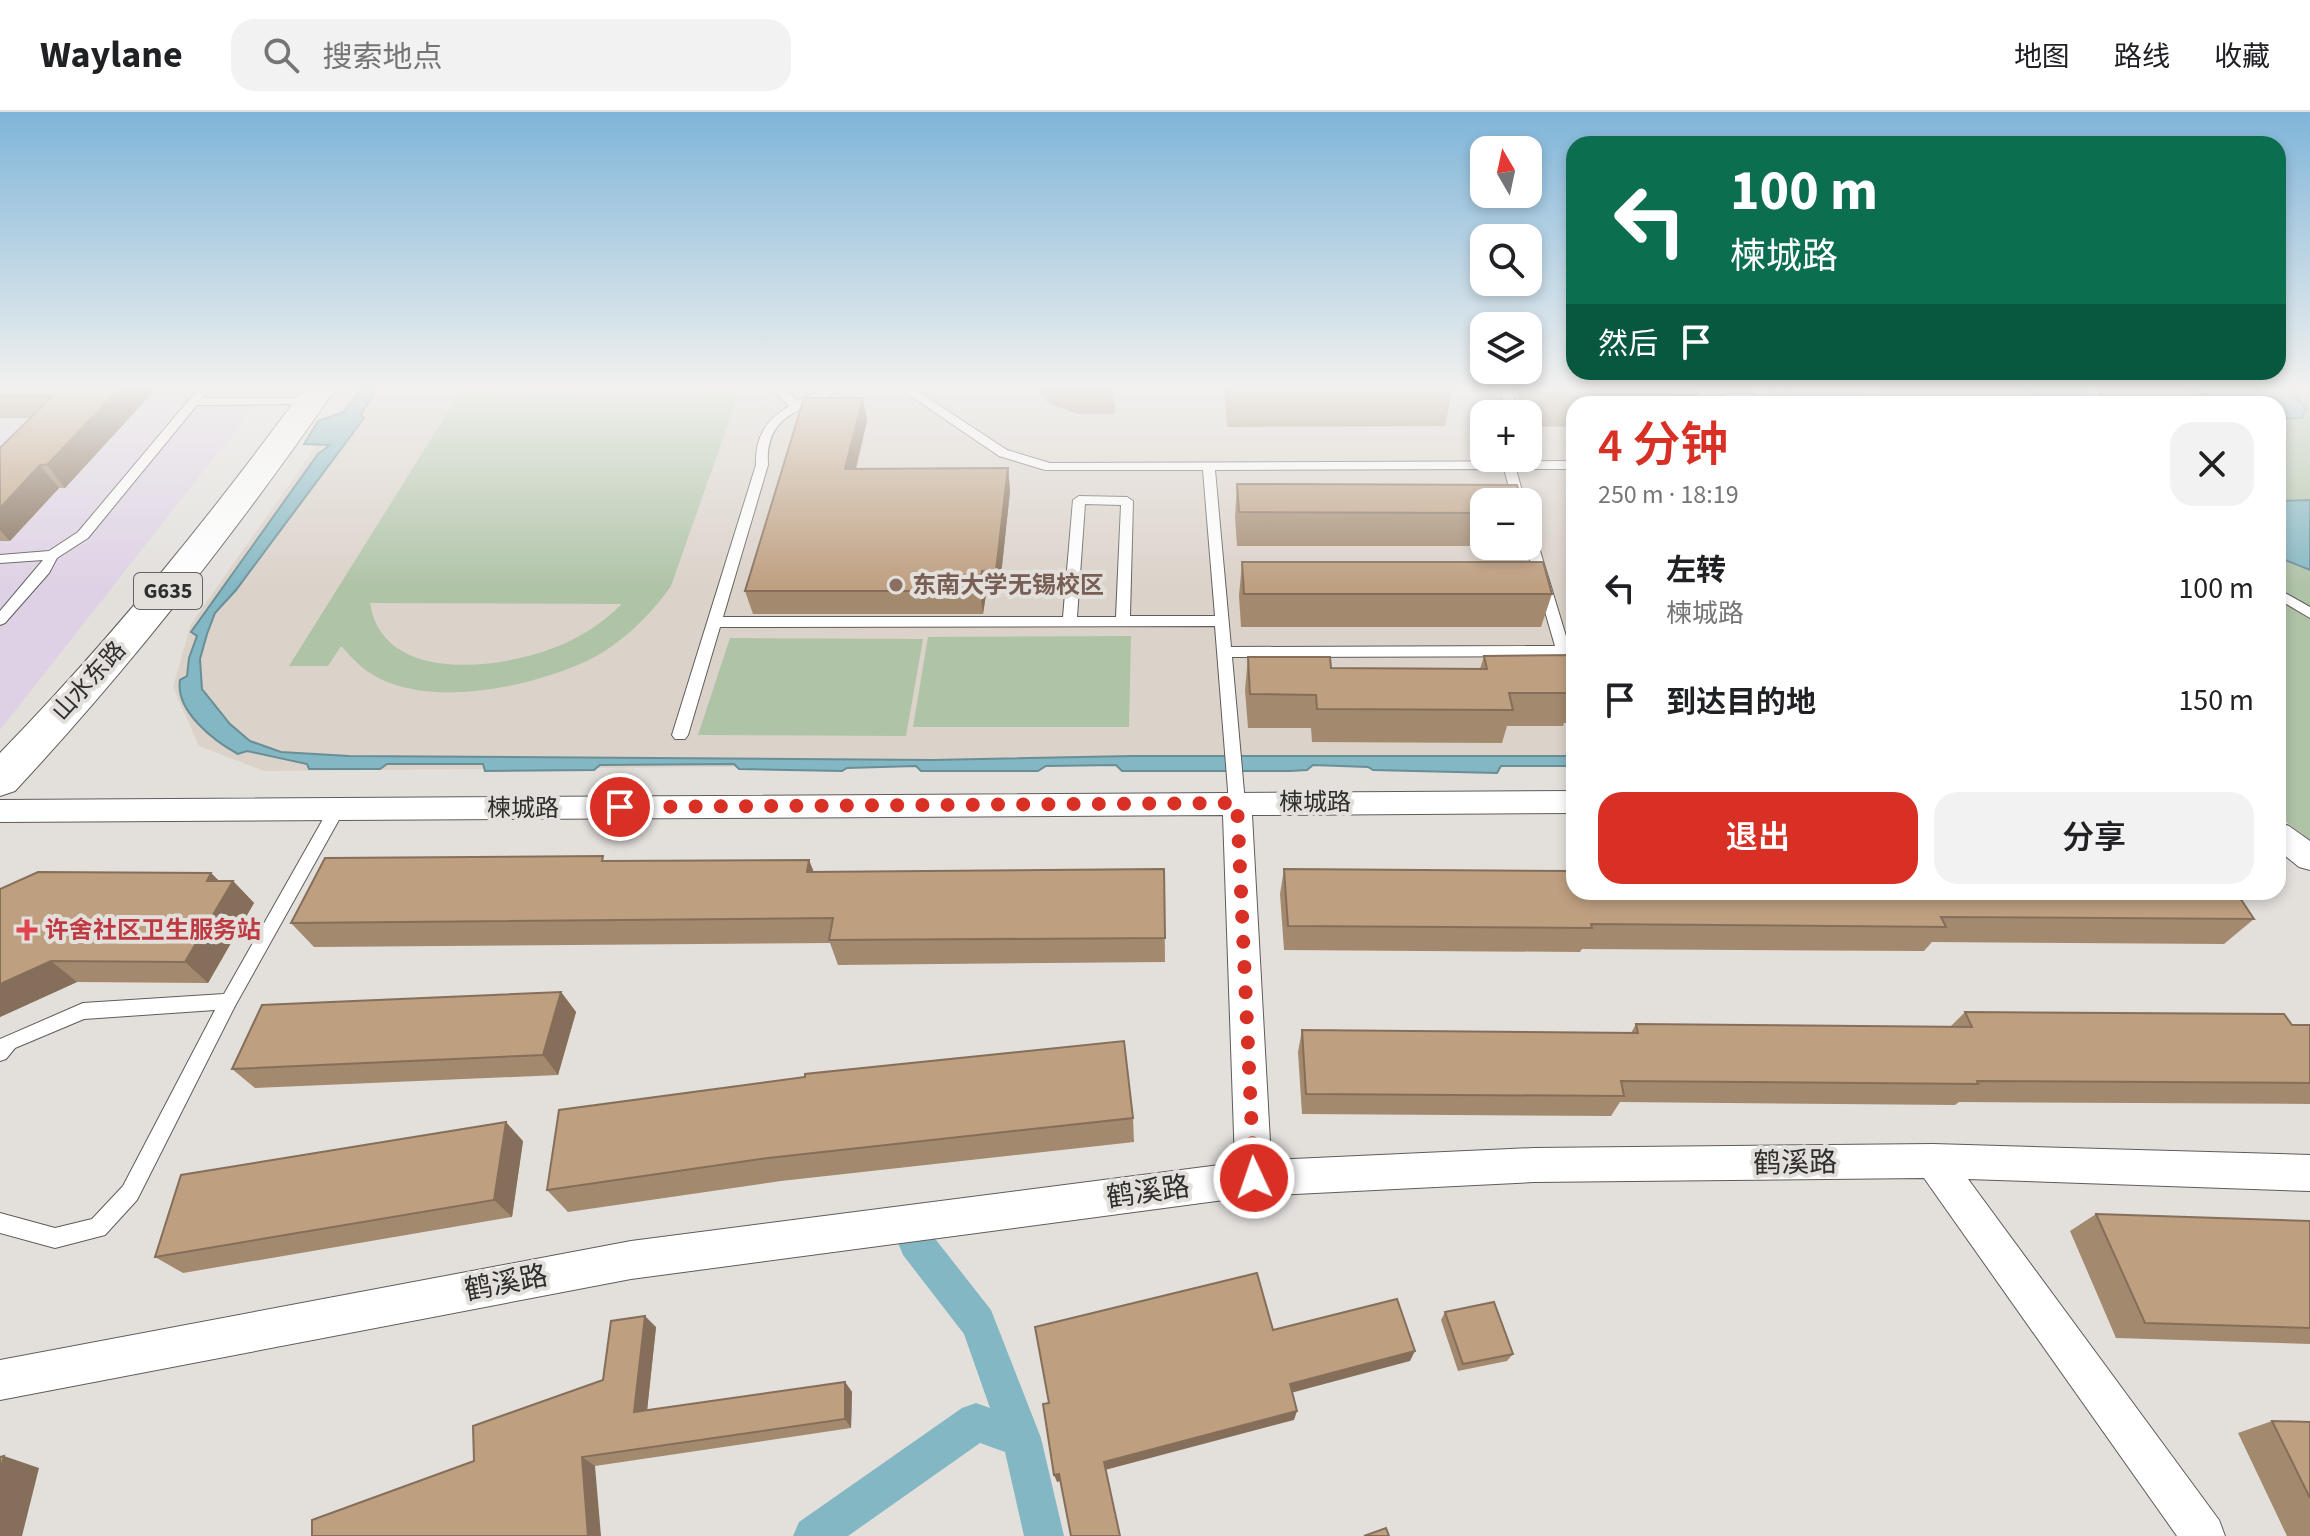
<!DOCTYPE html>
<html lang="zh">
<meta charset="utf-8">
<style>
body{margin:0;font-family:"Source Sans 3","Noto Sans SC",sans-serif;background:#f2f2f2;color:#202124;height:100vh;display:flex;flex-direction:column;font-size:30px;white-space:nowrap}
*{box-sizing:border-box;margin:0}
p{font-size:26px;color:#757577}
.icon{flex:none;width:44px;height:44px;fill:none;stroke:currentColor;stroke-width:2;stroke-linecap:round;stroke-linejoin:round}
.map{position:relative;flex:1;overflow:hidden}
.panel{position:absolute;left:1566px;top:284px;width:720px;height:504px;display:flex;flex-direction:column;background:#fff;border-radius:24px;box-shadow:0 4px 12px #0003}
.panel>*{flex:none}
.banner{position:absolute;left:1566px;top:24px;width:720px;height:244px;border-radius:24px;box-shadow:0 4px 12px #0003;background:#0b6e4f;color:#fff;overflow:hidden}
.needle{width:52px;rotate:351deg}
.tools{position:absolute;left:1470px;top:24px;display:grid;gap:16px}
.tools a{display:grid;place-items:center;width:72px;height:72px;border-radius:16px;background:#fff;box-shadow:0 4px 12px #0003;font-size:40px}
.pin{position:absolute;display:grid;place-items:center;width:68px;height:68px;color:#fff;margin:-34px;border:4px solid #fff;border-radius:50%;box-shadow:0 2px 8px #0007}
.me{position:absolute;width:88px;margin:-44px;rotate:357deg;stroke-linejoin:round;filter:drop-shadow(0 0 6px #0008)}
.turn{display:flex;align-items:center;gap:28px;height:168px;padding:0 32px;font-size:36px}
.turn .icon{width:104px;height:104px;stroke-width:2.5}
.turn b{display:block;font-size:56px;line-height:68px}
.then{display:flex;align-items:center;height:76px;padding:0 32px;background:#0003;gap:16px;font-size:30px}
.round{display:grid;place-items:center;flex:none;width:84px;height:84px;border-radius:24px;background:#f2f2f2}
.headline{display:flex;align-items:center;justify-content:space-between;height:136px;padding:0 32px}
h1{font-size:48px;font-weight:600;line-height:60px;color:#d93025}
.action{display:flex;gap:16px;margin-top:auto;padding:16px 32px}
.action a{flex:1;height:92px;border-radius:24px;background:#d93025;color:#fff;font-size:32px;font-weight:600;line-height:92px;text-align:center}
.action a+a{background:#f2f2f2;color:#202124}
ul{padding:0;list-style:none}
li{display:flex;align-items:center;gap:24px;height:112px;padding:0 32px}
li div{flex:1}
li b{display:block;font-size:30px}
li em{font-style:normal}
header{display:flex;align-items:center;gap:48px;box-sizing:border-box;height:112px;padding:0 40px;background:#fff;border-bottom:2px solid #e0e0e0}
header strong{font-size:38px}
nav{display:flex;gap:44px;margin-inline-start:auto;font-size:28px}
.search{width:560px;height:72px;background:#f2f2f2;display:flex;align-items:center;gap:20px;box-sizing:border-box;padding:0 28px;border-radius:24px;color:#757577;font-size:30px}
.map>svg:first-child{display:block}
.commercial{fill:#ded1e5}
.built{fill:#dbd2c9;fill-rule:evenodd}
.green{fill:#afc3a7;fill-rule:evenodd}
.water{fill:#83b7c3;stroke:#6a8e96;stroke-width:2}
.lines{fill:none;stroke-linecap:round;stroke-linejoin:round}
.canal{fill:#83b7c3;fill-rule:evenodd}
.lane-casing{stroke:#5f5c59;stroke-width:2}
.street-casing{stroke:#5f5c59;stroke-width:2}
.highway-casing{stroke:#5f5c59;stroke-width:2}
.lane{fill:#fff;fill-rule:evenodd}
.street{fill:#fff;fill-rule:evenodd}
.highway{fill:#fff;fill-rule:evenodd}
.wall{fill:#a3896e}
.shaded-wall{fill:#856f5a}
.building{fill:#be9f80;stroke:#856f5a;stroke-width:2}
.route{stroke:#d93025;stroke-width:14;stroke-dasharray:0 25.2}
.education-dot{fill:#8d6e63;stroke:#e3e0dc;stroke-width:3}
.health-dot{fill:#e0444e;stroke:#e3e0dc;stroke-width:3}
.labels{text-anchor:middle;dominant-baseline:central;stroke-width:8;stroke-linejoin:round;paint-order:stroke}
.shield{fill:#e3e0dc;stroke:#656362;stroke-width:2}
.shield-label{font-size:22px;font-weight:bold;fill:#2f2e2d}
.education-label{font-size:24px;font-weight:bold;fill:#785e54;stroke:#e3e0dc;text-anchor:start}
.street-label{font-size:24px;fill:#2f2e2d;stroke:#e3e0dc}
.health-label{font-size:24px;font-weight:bold;fill:#be3a42;stroke:#e3e0dc;text-anchor:start}
.near-street-label{font-size:28px;fill:#2f2e2d;stroke:#e3e0dc}
</style>
<header>
<strong>Waylane</strong>
<div class="search"><svg class="icon" aria-label="search" viewBox="0 0 24 24"><circle cx="10" cy="10" r="6"/><path d="M15 15l6 6"/></svg>搜索地点</div>
<nav><a>地图</a><a>路线</a><a>收藏</a></nav>
</header>
<div class="map">
<svg width="2310" height="1424" viewBox="0 0 2310 1424">
<rect width="100%" height="100%" fill="#e3e0dc"/>
<!-- commercial -->
<path class="commercial" d="M 0,276 L 269,276 L 0,618 Z"/>
<!-- built -->
<path class="built" d="M 357,276 L 1795,276 L 1801,292 L 1574,292 L 1574,647 L 264,659 L 199,634 L 173,575 L 191,512 ZM 1484,302 L 1528,302 L 1528,346 L 1484,346 ZM 1484,390 L 1528,390 L 1528,434 L 1484,434 Z"/>
<!-- green -->
<g class="green">
<path d="M 463,276 L 505,276 L 494,284 L 703,285 L 699,276 L 733,276 L 735,292 L 671,474 C 650,504 622,531 589,548 C 530,576 418,600 363,556 C 355,550 348,541 341,534 L 328,554 L 289,554 ZM 370,491 L 620,492 L 621,493 C 600,513 575,529 548,538 C 492,558 382,570 370,491 Z"/>
<path d="M 1884,276 L 2310,276 L 2310,728 L 2278,704 L 2278,292 L 1892,292 Z"/>
<path d="M 1131,524 L 1129,615 L 913,615 L 928,525 Z"/>
<path d="M 730,526 L 923,527 L 906,624 L 698,623 Z"/>
</g>
<!-- water -->
<g class="water">
<path d="M 362,276 L 378,276 L 361,302 L 364,306 L 236,478 L 215,501 L 207,522 L 200,547 L 202,577 L 230,612 L 250,629 L 281,640 L 349,644 L 932,648 L 1132,644 L 1574,644 L 1574,654 L 1501,654 L 1497,661 L 1373,658 L 1368,655 L 1313,653 L 1307,658 L 1290,659 L 1122,659 L 1116,653 L 1046,654 L 1038,659 L 921,659 L 916,654 L 847,656 L 842,659 L 739,657 L 734,652 L 600,653 L 594,658 L 485,659 L 483,652 L 387,652 L 380,657 L 309,657 L 307,652 L 247,639 L 238,642 C 214,629 175,599 180,568 L 187,564 L 189,546 L 197,524 L 191,520 L 318,342 L 330,333 L 304,332 L 318,309 L 344,300 Z"/>
<path d="M 2020,276 L 2087,276 L 2124,292 L 2049,292 Z"/>
<path d="M 2183,276 L 2288,276 L 2306,297 L 2302,306 L 2278,307 L 2278,292 L 2228,292 Z"/>
<path d="M 2310,388 L 2310,458 L 2278,445 L 2278,389 Z"/>
</g>
<g class="lines">
<!-- canal -->
<path class="canal" d="M 916,1113 L 929,1119 L 991,1198 L 1041,1326 L 1064,1424 L 1024,1424 L 1005,1340 L 980,1331 L 848,1424 L 793,1424 L 799,1410 L 962,1296 L 976,1291 L 990,1296 L 964,1222 L 903,1143 L 898,1131 L 903,1119 Z"/>
<!-- lane casing -->
<g class="lane-casing">
<g id="lane">
<path d="M 199,276 L 211,276 L 202,286 L 311,286 L 317,289 L 311,292 L 197,293 L 88,426 L 57,446 L 49,461 L 5,511 L 0,513 L 0,499 L 43,448 L 0,451 L 0,443 L 49,439 L 78,420 Z"/>
<path d="M 772,276 L 785,276 L 797,289 L 826,276 L 842,276 C 807,301 765,297 768,353 L 723,505 L 1063,505 L 1073,388 L 1079,384 L 1127,385 L 1133,389 L 1130,504 L 1215,504 L 1203,358 L 1045,358 L 999,344 L 899,276 L 913,276 L 1007,338 L 1050,351 L 1574,349 L 1574,357 L 1516,357 L 1525,390 L 1513,390 L 1504,357 L 1215,358 L 1231,535 L 1555,534 L 1526,434 L 1528,434 L 1528,415 L 1534,419 L 1569,534 L 1574,534 L 1574,544 L 1232,545 L 1245,691 L 1237,697 L 1229,691 L 1215,514 L 720,515 L 688,623 L 685,627 L 675,627 L 672,623 L 756,353 C 755,325 766,308 789,294 ZM 1085,392 L 1121,393 L 1116,505 L 1077,505 Z"/>
<path d="M 1499,276 L 1511,276 L 1519,302 L 1507,302 Z"/>
<path d="M 1753,276 L 1765,276 L 1770,285 C 1758,291 1731,291 1719,285 L 1725,282 L 1756,282 Z"/>
<path d="M 2088,276 L 2100,276 L 2096,292 L 2084,292 Z"/>
<path d="M 2278,477 L 2310,495 L 2310,506 L 2278,487 Z"/>
<path d="M 337,691 L 343,693 L 345,697 L 235,894 L 137,1088 L 105,1123 L 55,1136 L 0,1121 L 0,1101 L 55,1116 L 92,1107 L 123,1074 L 215,898 L 84,907 L 15,936 L 6,947 L 0,949 L 0,927 L 83,891 L 224,882 L 331,693 Z"/>
</g>
</g>
<!-- street casing -->
<g class="street-casing">
<g id="street">
<path d="M 1859,276 L 1881,276 L 1888,292 L 1866,292 Z"/>
<path d="M 1574,679 L 1574,701 L 1252,703 L 1271,1048 L 1534,1036 L 1933,1032 L 2310,1043 L 2310,1079 L 1968,1067 L 2219,1408 L 2225,1424 L 2177,1424 L 1924,1066 L 1534,1070 L 1254,1084 L 631,1167 L 0,1288 L 0,1248 L 631,1129 L 1235,1051 L 1223,703 L 0,710 L 0,688 Z"/>
<path d="M 2278,710 L 2289,714 L 2310,729 L 2310,758 L 2299,755 L 2278,738 Z"/>
</g>
</g>
<!-- highway casing -->
<g class="highway-casing">
<path id="highway" d="M 304,276 L 336,276 C 238,418 132,553 15,679 L 0,684 L 0,641 C 111,527 210,405 304,276 Z"/>
</g>
<!-- lane -->
<use href="#lane" class="lane"/>
<!-- street -->
<use href="#street" class="street"/>
<!-- highway -->
<use href="#highway" class="highway"/>
</g>
<!-- wall -->
<g class="wall">
<path d="M 0,276 L 154,279 L 65,376 L 59,376 L 10,429 L 0,429 L 0,336 L 30,306 L 1,306 L 0,307 Z"/>
<path d="M 1036,276 L 1114,276 L 1115,302 L 1078,302 L 1049,292 Z"/>
<path d="M 1224,276 L 1451,276 L 1452,280 L 1445,314 L 1227,315 Z"/>
<path d="M 1516,276 L 1695,276 L 1698,283 L 1695,292 L 1574,292 L 1574,315 L 1528,314 L 1528,302 L 1523,302 Z"/>
<path d="M 867,309 L 856,357 L 1008,356 L 1010,379 L 999,482 L 986,482 L 983,502 L 753,502 L 745,479 Z"/>
<path d="M 1237,372 L 1484,390 L 1484,434 L 1516,434 L 1237,434 L 1235,405 Z"/>
<path d="M 1242,450 L 1552,482 L 1541,515 L 1241,515 L 1239,484 Z"/>
<path d="M 1574,543 L 1574,611 L 1564,611 L 1563,614 L 1507,614 L 1502,631 L 1312,630 L 1311,616 L 1248,616 L 1245,578 L 1248,545 L 1331,556 L 1480,557 L 1484,544 Z"/>
<path d="M 809,748 L 814,760 L 1164,757 L 1165,850 L 838,853 L 830,831 L 314,835 L 291,811 L 606,749 Z"/>
<path d="M 1284,757 L 2254,807 L 2224,832 L 1932,830 L 1924,839 L 1582,837 L 1580,840 L 1284,838 L 1280,782 Z"/>
<path d="M 211,761 L 219,769 L 233,769 L 254,791 L 208,871 L 77,870 L 0,905 L 0,777 Z"/>
<path d="M 561,880 L 576,900 L 558,963 L 255,976 L 232,957 Z"/>
<path d="M 1965,900 L 2310,913 L 2310,992 L 1959,990 L 1955,993 L 1620,990 L 1611,1004 L 1302,1002 L 1298,940 L 1302,918 L 1631,921 L 1636,912 L 1950,915 Z"/>
<path d="M 1124,929 L 1133,1006 L 1134,1030 L 781,1069 L 568,1100 L 547,1078 Z"/>
<path d="M 523,1029 L 512,1105 L 183,1161 L 155,1145 Z"/>
<path d="M 2096,1102 L 2310,1109 L 2310,1232 L 2116,1226 L 2070,1119 Z"/>
<path d="M 1445,1200 L 1513,1242 L 1507,1249 L 1458,1259 L 1441,1208 Z"/>
<path d="M 656,1215 L 647,1298 L 845,1270 L 852,1280 L 851,1316 L 595,1354 L 474,1349 L 603,1268 Z"/>
<path d="M 2272,1309 L 2310,1310 L 2310,1424 L 2287,1424 L 2238,1321 Z"/>
</g>
<!-- shaded-wall -->
<g class="shaded-wall">
<path d="M 120,276 L 151,276 L 154,279 L 65,376 L 47,353 Z"/>
<path d="M 863,286 L 867,309 L 850,380 L 845,357 Z"/>
<path d="M 40,353 L 59,376 L 10,429 L 0,418 L 0,396 Z"/>
<path d="M 1008,356 L 1010,379 L 999,482 L 996,458 Z"/>
<path d="M 982,459 L 986,482 L 983,502 L 980,479 Z"/>
<path d="M 809,748 L 818,773 L 807,760 Z"/>
<path d="M 211,761 L 228,778 L 233,769 L 254,791 L 208,871 L 185,850 L 207,769 Z"/>
<path d="M 51,849 L 77,870 L 0,905 L 0,872 Z"/>
<path d="M 561,880 L 576,900 L 558,963 L 543,943 Z"/>
<path d="M 506,1010 L 523,1029 L 512,1105 L 494,1088 Z"/>
<path d="M 645,1204 L 656,1215 L 646,1309 L 634,1300 Z"/>
<path d="M 1415,1239 L 1410,1249 L 1287,1282 L 1290,1272 Z"/>
<path d="M 845,1270 L 852,1280 L 851,1316 L 845,1307 Z"/>
<path d="M 1297,1299 L 1294,1308 L 1105,1358 L 1104,1350 Z"/>
<path d="M 4,1344 L 39,1356 L 22,1424 L 0,1424 L 0,1359 Z"/>
<path d="M 582,1345 L 595,1354 L 601,1424 L 588,1424 Z"/>
<path d="M 1059,1362 L 1061,1369 L 1057,1370 L 1054,1363 Z"/>
</g>
<!-- building -->
<g class="building">
<path d="M 0,276 L 120,276 L 47,353 L 40,353 L 0,396 L 0,336 L 53,284 L 0,283 Z"/>
<path d="M 1228,276 L 1451,276 L 1452,280 L 1228,282 Z"/>
<path d="M 1534,276 L 1695,276 L 1698,283 L 1535,281 Z"/>
<path d="M 804,286 L 863,286 L 845,357 L 1008,356 L 996,458 L 982,459 L 980,479 L 745,479 Z"/>
<path d="M 1237,372 L 1517,373 L 1522,390 L 1484,390 L 1484,401 L 1239,400 Z"/>
<path d="M 1242,450 L 1543,450 L 1552,482 L 1244,482 Z"/>
<path d="M 1574,543 L 1574,581 L 1509,581 L 1513,598 L 1317,597 L 1316,583 L 1250,582 L 1248,545 L 1330,545 L 1331,556 L 1487,557 L 1484,544 Z"/>
<path d="M 603,744 L 602,749 L 809,748 L 807,760 L 1164,757 L 1165,826 L 829,828 L 833,806 L 291,811 L 325,746 Z"/>
<path d="M 1284,757 L 1574,759 L 1574,780 L 2236,780 L 2254,807 L 1941,805 L 1946,815 L 1591,812 L 1592,816 L 1288,814 Z"/>
<path d="M 38,760 L 211,761 L 207,769 L 233,769 L 185,850 L 51,849 L 0,872 L 0,777 Z"/>
<path d="M 561,880 L 543,943 L 232,957 L 262,893 Z"/>
<path d="M 1965,900 L 2284,902 L 2292,913 L 2310,913 L 2310,971 L 1977,969 L 1978,972 L 1621,969 L 1624,984 L 1306,982 L 1302,918 L 1638,921 L 1636,912 L 1972,915 Z"/>
<path d="M 1124,929 L 1133,1006 L 768,1046 L 547,1078 L 559,998 L 805,965 L 805,962 Z"/>
<path d="M 506,1010 L 494,1088 L 155,1145 L 181,1063 Z"/>
<path d="M 2096,1102 L 2310,1109 L 2310,1216 L 2145,1211 Z"/>
<path d="M 1257,1161 L 1273,1218 L 1397,1187 L 1415,1239 L 1290,1272 L 1297,1299 L 1104,1350 L 1120,1424 L 1071,1424 L 1059,1362 L 1054,1363 L 1043,1292 L 1049,1291 L 1035,1215 Z"/>
<path d="M 1494,1190 L 1513,1242 L 1463,1252 L 1445,1200 Z"/>
<path d="M 645,1204 L 634,1300 L 845,1270 L 845,1307 L 582,1345 L 588,1424 L 312,1424 L 312,1408 L 474,1349 L 473,1314 L 603,1268 L 611,1209 Z"/>
<path d="M 2272,1309 L 2310,1310 L 2310,1386 Z"/>
<path d="M 4,1344 L 0,1359 L 0,1345 Z"/>
<path d="M 1386,1416 L 1389,1424 L 1364,1424 Z"/>
</g>
<!-- sky -->
<linearGradient id="sky" x2="0" y2="1"><stop stop-color="#7fb5d9"/><stop offset="0.58" stop-color="#f2f1ef"/><stop offset="1" stop-color="#f2f1ef" stop-opacity="0"/></linearGradient>
<rect width="2310" height="476" fill="url(#sky)"/>
<g class="lines">
<!-- route -->
<path class="route" d="M 620,695 L 1237,691 L 1254,1066"/>
</g>
<!-- markers -->
<circle class="education-dot" cx="896" cy="473" r="8"/>
<path class="health-dot" d="M23 806h8v8h8v8h-8v8h-8v-8h-8v-8h8z"/>
<g class="labels">
<!-- shield labels -->
<rect class="shield" x="134" y="461" width="68" height="36" rx="6"/>
<g class="shield-label">
<text x="168" y="479">G635</text>
</g>
<!-- education labels -->
<g class="education-label">
<text x="912" y="473">东南大学无锡校区</text>
</g>
<!-- street labels -->
<g class="street-label">
<text transform="translate(89 569) rotate(-48)">山水东路</text>
<text x="1315" y="690">楝城路</text>
<text x="523" y="696">楝城路</text>
</g>
<!-- health labels -->
<g class="health-label">
<text x="45" y="818">许舍社区卫生服务站</text>
</g>
<!-- near-street labels -->
<g class="near-street-label">
<text transform="translate(1795 1051) rotate(-1)">鹤溪路</text>
<text transform="translate(1148 1080) rotate(-8)">鹤溪路</text>
<text transform="translate(506 1171) rotate(-11)">鹤溪路</text>
</g>
</g>
</svg>
<div class="tools">
<a><svg class="needle" viewBox="-14 -14 28 28"><path d="M0-13l5 13h-10z" fill="#e53935"/><path d="M0 13l5-13h-10z" fill="#757577"/></svg></a>
<a><svg class="icon" aria-label="search" viewBox="0 0 24 24"><circle cx="10" cy="10" r="6"/><path d="M15 15l6 6"/></svg></a>
<a><svg class="icon" aria-label="layers" viewBox="0 0 24 24"><path d="M12 4l9 5-9 5-9-5zM3 14l9 5 9-5"/></svg></a>
<a>+</a>
<a>−</a>
</div>
<div class="pin" style="left:620px;top:695px;background:#d93025"><svg class="icon" aria-label="arrive" viewBox="0 0 24 24"><path d="M6 21V4h12l-3 4 3 4H6"/></svg></div>
<svg class="me" style="left:1254px;top:1066px" viewBox="-20 -20 40 40"><circle r="17" fill="#d93025" stroke="#fff" stroke-width="3"/><path d="M0-11L8 9 0 5-8 9z" fill="#fff"/></svg>
<div class="banner">
<div class="turn"><svg class="icon" aria-label="left" viewBox="0 0 24 24"><path d="M17 20v-9H6M10 6l-5 5 5 5"/></svg><div><b>100 m</b>楝城路</div></div>
<div class="then">然后<svg class="icon" aria-label="arrive" viewBox="0 0 24 24"><path d="M6 21V4h12l-3 4 3 4H6"/></svg></div>
</div>
<section class="panel">
<div class="headline"><div><h1>4 分钟</h1><p>250 m · 18:19</p></div><a class="round"><svg class="icon" aria-label="close" viewBox="0 0 24 24"><path d="M6 6l12 12M18 6L6 18"/></svg></a></div>
<ul>
<li><svg class="icon" aria-label="left" viewBox="0 0 24 24"><path d="M17 20v-9H6M10 6l-5 5 5 5"/></svg><div><b>左转</b><p>楝城路</p></div><em>100 m</em></li>
<li><svg class="icon" aria-label="arrive" viewBox="0 0 24 24"><path d="M6 21V4h12l-3 4 3 4H6"/></svg><div><b>到达目的地</b></div><em>150 m</em></li>
</ul>
<div class="action"><a>退出</a><a>分享</a></div>
</section>
</div>
